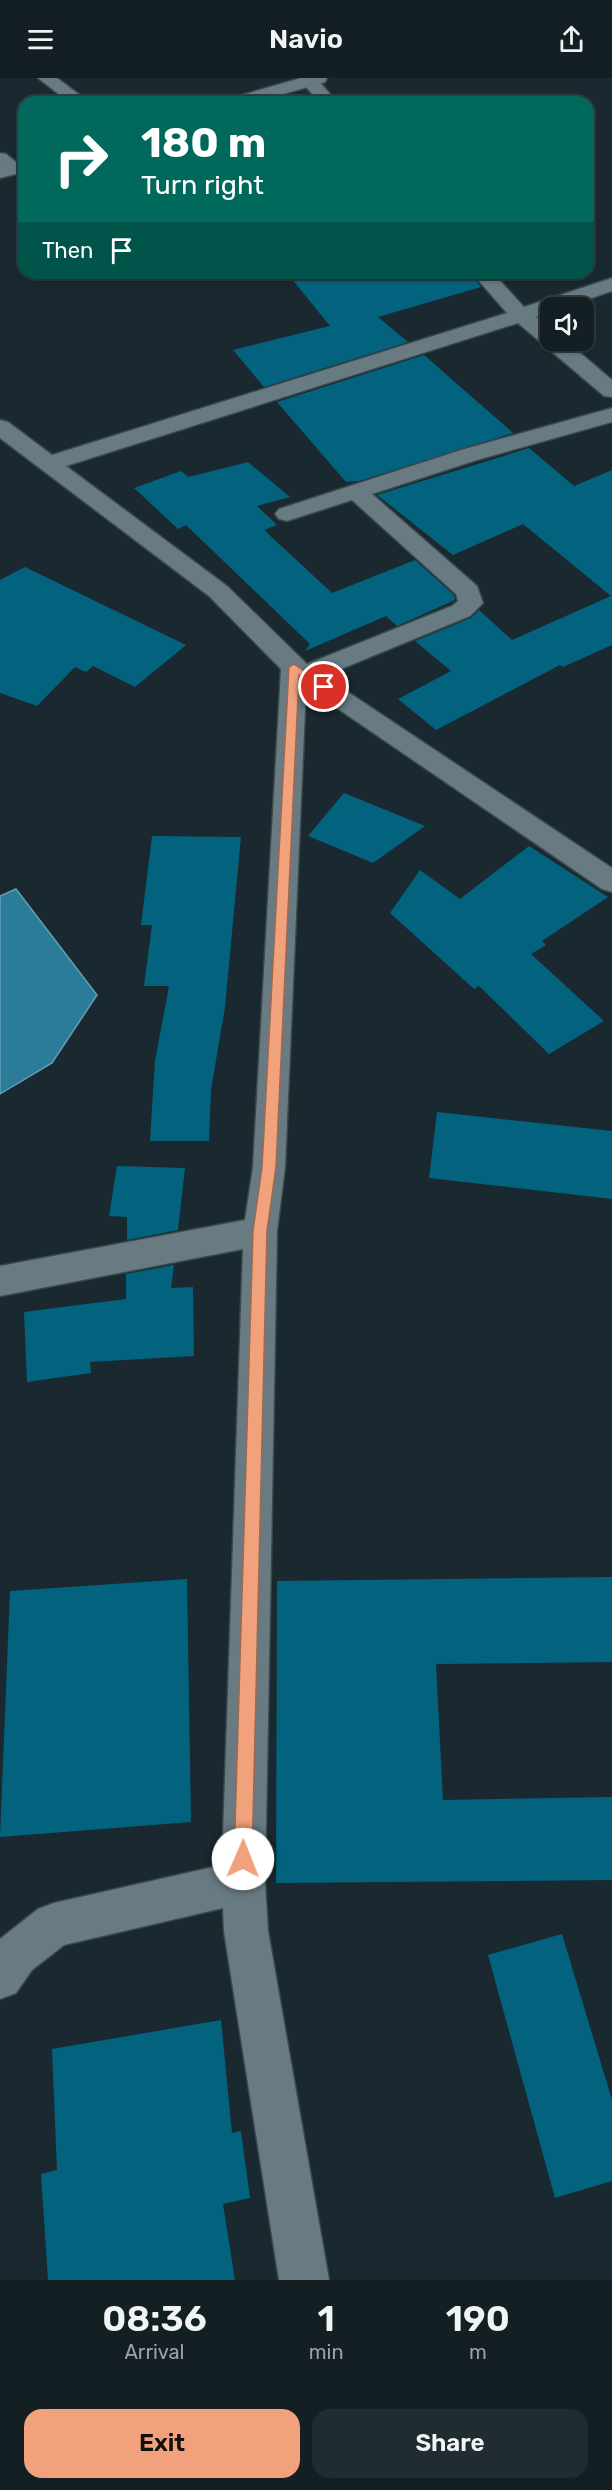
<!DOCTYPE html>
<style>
body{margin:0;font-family:Rubik,sans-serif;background:#202c30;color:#f1f3f6;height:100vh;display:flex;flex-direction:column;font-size:22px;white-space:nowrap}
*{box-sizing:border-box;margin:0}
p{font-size:20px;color:#9da2a6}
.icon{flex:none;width:33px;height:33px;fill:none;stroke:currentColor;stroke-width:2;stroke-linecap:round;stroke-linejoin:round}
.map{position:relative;height:2202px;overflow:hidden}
.drawer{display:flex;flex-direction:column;background:#131f23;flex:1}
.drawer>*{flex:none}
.hud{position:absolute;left:18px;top:18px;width:576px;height:183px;border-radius:18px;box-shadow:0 2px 4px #0004,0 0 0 2px #323d41;background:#00695c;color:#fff;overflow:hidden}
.controls{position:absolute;left:540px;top:219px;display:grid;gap:12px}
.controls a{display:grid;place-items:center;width:54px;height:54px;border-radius:12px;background:#131f23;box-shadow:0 2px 4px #0004,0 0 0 2px #323d41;font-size:30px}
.pin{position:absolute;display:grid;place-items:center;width:51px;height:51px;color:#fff;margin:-26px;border:3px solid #fff;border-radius:50%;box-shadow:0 2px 6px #0007}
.me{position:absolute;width:66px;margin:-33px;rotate:1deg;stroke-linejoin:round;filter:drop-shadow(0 0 4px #0008)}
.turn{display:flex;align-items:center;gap:21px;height:126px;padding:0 24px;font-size:27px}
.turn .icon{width:78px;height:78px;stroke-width:2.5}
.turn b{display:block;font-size:42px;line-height:51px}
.then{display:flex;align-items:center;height:57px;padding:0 24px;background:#0003;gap:12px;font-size:22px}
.eta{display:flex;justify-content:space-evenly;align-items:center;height:102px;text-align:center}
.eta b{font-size:36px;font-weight:600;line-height:42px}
.button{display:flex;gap:12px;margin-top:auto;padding:12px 24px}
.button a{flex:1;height:69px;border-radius:18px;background:#f1a17b;color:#111;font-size:24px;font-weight:600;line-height:69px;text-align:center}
.button a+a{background:#202c30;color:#f1f3f6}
header{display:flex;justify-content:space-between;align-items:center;height:78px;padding:0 24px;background:#131f23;font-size:27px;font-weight:600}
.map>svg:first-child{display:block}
.water{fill:#2b7c99;stroke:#639fb4;stroke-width:1.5}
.building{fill:#03637f}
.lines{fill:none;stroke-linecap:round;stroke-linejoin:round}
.street-casing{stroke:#3a474c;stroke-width:3}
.secondary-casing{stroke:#3a474c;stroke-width:3}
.street{fill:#687a82;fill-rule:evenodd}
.secondary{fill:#687a82;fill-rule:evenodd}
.route{fill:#f1a17b;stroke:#9d6950;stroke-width:1.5}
</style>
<header><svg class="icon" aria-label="menu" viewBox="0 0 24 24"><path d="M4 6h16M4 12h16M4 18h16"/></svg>Navio<svg class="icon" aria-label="share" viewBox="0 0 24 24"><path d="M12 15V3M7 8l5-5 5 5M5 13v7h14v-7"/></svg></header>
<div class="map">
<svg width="612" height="2202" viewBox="0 0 612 2202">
<rect width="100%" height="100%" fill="#19292f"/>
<!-- water -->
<path class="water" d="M 16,811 L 97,917 L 52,985 L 0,1016 L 0,818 Z"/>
<!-- building -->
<g class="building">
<path d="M 287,195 L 327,195 L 332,199 L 352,195 L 470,195 L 481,209 L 378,239 L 408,264 L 264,309 L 233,272 L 330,248 Z"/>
<path d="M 424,277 L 513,355 L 359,403 L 346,404 L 277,324 Z"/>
<path d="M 529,370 L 574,408 L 612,392 L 612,567 L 563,589 L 560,587 L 436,652 L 398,621 L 451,593 L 415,563 L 471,540 L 479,532 L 512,562 L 611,518 L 523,446 L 453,477 L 377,417 Z"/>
<path d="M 248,384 L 290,419 L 257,428 L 277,447 L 264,452 L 332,515 L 415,482 L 454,517 L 455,522 L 397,548 L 386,538 L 305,573 L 310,566 L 186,447 L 178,451 L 134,410 L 181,393 L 188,399 Z"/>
<path d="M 25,489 L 186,567 L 135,609 L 93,588 L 86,594 L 75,589 L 37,628 L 0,615 L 0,502 Z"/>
<path d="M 344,715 L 425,748 L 373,785 L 308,758 Z"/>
<path d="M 152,758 L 241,759 L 225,929 L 211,1012 L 209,1063 L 150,1063 L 155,983 L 169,908 L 144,908 L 152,847 L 141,847 Z"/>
<path d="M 529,768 L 608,819 L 542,863 L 546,867 L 531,876 L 604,943 L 549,976 L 479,908 L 474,911 L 390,835 L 420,792 L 460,821 Z"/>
<path d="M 437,1034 L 612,1053 L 612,1121 L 429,1100 Z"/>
<path d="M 117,1088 L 185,1090 L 178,1152 L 127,1162 L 127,1139 L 109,1138 Z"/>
<path d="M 174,1187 L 171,1210 L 193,1209 L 194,1278 L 90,1284 L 91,1295 L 27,1304 L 24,1234 L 126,1221 L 126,1196 Z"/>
<path d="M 612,1499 L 612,1584 L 436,1586 L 443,1722 L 612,1719 L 612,1802 L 276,1805 L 277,1503 Z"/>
<path d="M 187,1501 L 191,1744 L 0,1759 L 10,1513 Z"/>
<path d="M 562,1856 L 612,2022 L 612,2103 L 555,2120 L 488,1877 Z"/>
<path d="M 221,1942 L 232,2055 L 241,2053 L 250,2120 L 223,2126 L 235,2202 L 48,2202 L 41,2096 L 57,2092 L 52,1971 Z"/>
</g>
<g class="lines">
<!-- street casing -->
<g class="street-casing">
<g id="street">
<path d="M 38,0 L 57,0 L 89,24 L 69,24 Z"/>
<path d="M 303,0 L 316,0 L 337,24 L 319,24 L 301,3 Z"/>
<path d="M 0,75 L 6,76 L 23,90 L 20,94 L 8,94 L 0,88 Z"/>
<path d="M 472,195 L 493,195 L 524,229 L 612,200 L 612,213 L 563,230 L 550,230 L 550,234 L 536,239 L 550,251 L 550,262 L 565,262 L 612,302 L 612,319 L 604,318 L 518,245 L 66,388 L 227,508 L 307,586 L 452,528 L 458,523 L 456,516 L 352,422 L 287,443 L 279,441 L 275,436 L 279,431 L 461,372 L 612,330 L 612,344 L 477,382 L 372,416 L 477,508 L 483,525 L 470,538 L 324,598 L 612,790 L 612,814 L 602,811 L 306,609 L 285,1089 L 277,1153 L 265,1804 L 268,1853 L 329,2202 L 279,2202 L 224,1853 L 223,1830 L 64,1867 L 32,1892 L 16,1915 L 0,1921 L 0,1861 L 38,1831 L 54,1825 L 222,1787 L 243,1171 L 0,1218 L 0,1188 L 245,1142 L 253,1089 L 281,591 L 209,518 L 0,360 L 0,342 L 8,344 L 52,377 L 507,235 Z"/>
</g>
</g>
<!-- secondary casing -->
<g class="secondary-casing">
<g id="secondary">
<path d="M 301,0 L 327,0 L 325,4 L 256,24 L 229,24 L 232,20 Z"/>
<path d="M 24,83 L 24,94 L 0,100 L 0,89 Z"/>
</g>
</g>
<!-- street -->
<use href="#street" class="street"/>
<!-- secondary -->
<use href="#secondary" class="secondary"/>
</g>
<!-- route -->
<path class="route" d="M 294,586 L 329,609 L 324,612 L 320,611 L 299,597 L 276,1089 L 267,1153 L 252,1781 L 250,1787 L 243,1790 L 237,1787 L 234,1781 L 253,1153 L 262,1089 L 289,589 Z"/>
</svg>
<div class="controls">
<a><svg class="icon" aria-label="sound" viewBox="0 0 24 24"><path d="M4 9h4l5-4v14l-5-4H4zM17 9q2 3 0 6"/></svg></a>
</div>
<div class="pin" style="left:324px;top:609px;background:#d93025"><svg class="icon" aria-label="arrive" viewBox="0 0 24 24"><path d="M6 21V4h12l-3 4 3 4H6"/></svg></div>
<svg class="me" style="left:243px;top:1781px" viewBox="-20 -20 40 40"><circle r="19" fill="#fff"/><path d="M0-13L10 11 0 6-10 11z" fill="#f1a17b"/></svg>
<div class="hud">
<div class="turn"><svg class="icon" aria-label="right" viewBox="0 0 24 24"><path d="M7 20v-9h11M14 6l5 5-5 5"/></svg><div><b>180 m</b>Turn right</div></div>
<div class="then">Then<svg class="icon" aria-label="arrive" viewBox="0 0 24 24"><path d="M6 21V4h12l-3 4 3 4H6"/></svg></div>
</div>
</div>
<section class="drawer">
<div class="eta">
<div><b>08:36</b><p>Arrival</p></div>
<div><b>1</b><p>min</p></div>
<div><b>190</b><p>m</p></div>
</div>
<div class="button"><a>Exit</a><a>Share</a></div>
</section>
